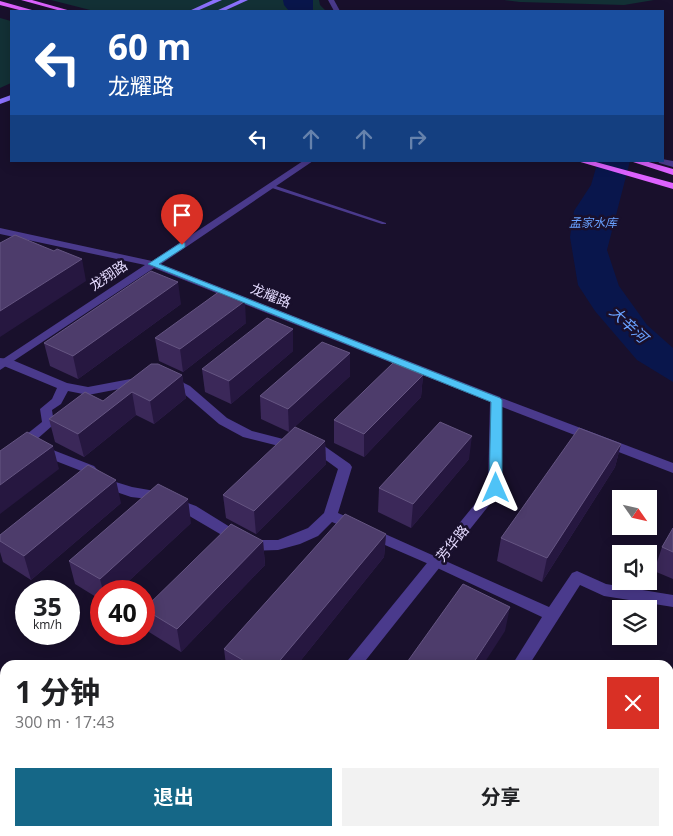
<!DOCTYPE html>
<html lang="zh">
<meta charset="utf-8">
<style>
body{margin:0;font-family:"Open Sans","Noto Sans SC",sans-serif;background:#f2f2f2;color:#202124;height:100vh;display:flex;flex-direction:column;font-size:19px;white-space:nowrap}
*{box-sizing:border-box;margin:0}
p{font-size:16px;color:#757577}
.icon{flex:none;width:28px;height:28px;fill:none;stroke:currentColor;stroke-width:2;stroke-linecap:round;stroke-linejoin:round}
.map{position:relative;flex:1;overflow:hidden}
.sheet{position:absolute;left:0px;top:660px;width:674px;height:176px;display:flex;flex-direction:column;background:#fff;border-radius:15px 15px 0 0;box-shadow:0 2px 12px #0003}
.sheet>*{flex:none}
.top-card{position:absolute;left:10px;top:10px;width:654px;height:152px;border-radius:0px;box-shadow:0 2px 12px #0003;background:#1a4fa0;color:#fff;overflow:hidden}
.needle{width:32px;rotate:124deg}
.controls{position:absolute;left:612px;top:490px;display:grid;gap:10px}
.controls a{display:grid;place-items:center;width:45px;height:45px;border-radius:0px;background:#fff;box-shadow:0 2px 12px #0003;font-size:25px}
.speed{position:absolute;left:15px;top:580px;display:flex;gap:10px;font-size:25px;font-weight:700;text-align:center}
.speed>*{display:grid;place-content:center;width:65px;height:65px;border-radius:50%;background:#fff;box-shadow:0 2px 12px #0003;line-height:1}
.speed small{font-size:12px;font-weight:400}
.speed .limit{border:8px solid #d22;background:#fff;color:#111}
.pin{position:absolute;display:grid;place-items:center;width:42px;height:42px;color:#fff;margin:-51px -21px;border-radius:50% 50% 50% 0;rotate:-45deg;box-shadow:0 0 5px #0007}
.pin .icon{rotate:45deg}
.me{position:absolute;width:55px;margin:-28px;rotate:0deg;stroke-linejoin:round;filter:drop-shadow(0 0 4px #0008)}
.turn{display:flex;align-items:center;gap:18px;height:105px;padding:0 15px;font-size:22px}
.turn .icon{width:65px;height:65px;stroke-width:2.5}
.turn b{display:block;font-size:35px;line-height:42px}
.lanes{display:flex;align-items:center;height:48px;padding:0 15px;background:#0003;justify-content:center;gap:25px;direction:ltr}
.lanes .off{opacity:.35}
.round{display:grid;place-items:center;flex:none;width:52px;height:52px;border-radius:0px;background:#f2f2f2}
.headline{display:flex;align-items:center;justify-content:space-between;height:85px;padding:0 15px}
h1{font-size:30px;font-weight:700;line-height:38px}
.action{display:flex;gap:10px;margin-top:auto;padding:10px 15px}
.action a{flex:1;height:58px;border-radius:0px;background:#156787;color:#fff;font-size:20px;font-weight:700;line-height:58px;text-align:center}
.action a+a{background:#f2f2f2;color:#202124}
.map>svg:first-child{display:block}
.green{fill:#133136}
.water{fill:#09164c}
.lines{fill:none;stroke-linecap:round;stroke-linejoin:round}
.service{fill:#4a3a8c;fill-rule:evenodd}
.minor{fill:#4a3a8c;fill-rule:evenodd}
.tertiary{fill:#4a3a8c;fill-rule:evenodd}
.secondary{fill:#8c72ff;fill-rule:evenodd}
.primary{fill:#de62ff;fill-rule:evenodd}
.wall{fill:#3b2859}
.shaded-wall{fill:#261740}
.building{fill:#4d3c6b;stroke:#655582}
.route{fill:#4fc3f7;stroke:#337fa1}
.labels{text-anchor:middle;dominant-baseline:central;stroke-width:5;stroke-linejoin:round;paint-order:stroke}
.far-water-label{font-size:12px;font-style:italic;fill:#69a1ff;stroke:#19102c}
.street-label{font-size:14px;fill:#e5dbff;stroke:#19102c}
.water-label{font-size:15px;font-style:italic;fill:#69a1ff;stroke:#19102c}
</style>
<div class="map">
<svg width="673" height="836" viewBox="0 0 673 836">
<rect width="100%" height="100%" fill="#19102c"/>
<!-- green -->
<g class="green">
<path d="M 51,0 L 319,0 L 320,5 L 326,11 L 94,11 Z"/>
<path d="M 504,0 L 654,0 L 624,5 L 520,2 Z"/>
<path d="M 0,18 L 11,21 L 11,83 L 0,88 Z"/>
</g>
<!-- water -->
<g class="water">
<path d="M 283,0 L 313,0 L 313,11 L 289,11 L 284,5 Z"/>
<path d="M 598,161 L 630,161 L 607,250 L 619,286 L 647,325 L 673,348 L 673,382 L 637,360 L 595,311 L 578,285 L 570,237 L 574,211 L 591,185 Z"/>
</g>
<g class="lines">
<!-- service -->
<path class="service" d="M 269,185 L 273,185 L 386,223 L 386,224 L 382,224 L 269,187 Z"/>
<!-- minor -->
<g class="minor">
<path d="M 328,0 L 334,0 L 340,11 L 334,11 Z"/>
<path d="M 662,159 L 673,161 L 673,167 L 659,163 L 658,161 L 662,161 Z"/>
<path d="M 0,358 L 10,359 L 67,383 L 88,387 L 141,377 L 145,378 L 147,381 L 145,384 L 88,395 L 68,391 L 61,404 L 52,410 L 54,423 L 52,426 L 36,440 L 53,450 L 94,466 L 106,479 L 132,487 L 155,491 L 196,506 L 251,540 L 278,540 L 308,528 L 324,513 L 338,469 L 312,450 L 287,448 L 243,437 L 219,424 L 182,392 L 164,381 L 166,378 L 174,378 L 190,386 L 227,418 L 252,431 L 287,440 L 320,443 L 350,464 L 352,467 L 338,513 L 549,607 L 572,573 L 577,571 L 606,584 L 673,595 L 673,607 L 604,596 L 580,585 L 529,665 L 512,665 L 542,617 L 431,565 L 332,522 L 318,536 L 300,544 L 278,550 L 249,551 L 186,514 L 148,499 L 131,497 L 96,485 L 84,472 L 43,456 L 22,444 L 21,441 L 22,438 L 42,422 L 40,409 L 52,399 L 57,388 L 4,366 L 0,366 Z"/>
<path d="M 496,396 L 673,463 L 673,473 L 492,403 L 490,400 Z"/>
<path d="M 669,762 L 673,763 L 673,783 L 669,782 Z"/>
</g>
<!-- tertiary -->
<path class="tertiary" d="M 303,161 L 313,161 L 161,264 L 500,397 L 502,400 L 502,489 L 362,665 L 344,665 L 488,488 L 490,402 L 154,268 L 0,370 L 0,361 L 145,265 L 0,234 L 0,228 L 152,261 Z"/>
<!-- secondary -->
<g class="secondary">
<path d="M 213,0 L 222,0 L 197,11 L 189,11 Z"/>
<path d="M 240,0 L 248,0 L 224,11 L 216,11 Z"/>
<path d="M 11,95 L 11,100 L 0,104 L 0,99 Z"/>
<path d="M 0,677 L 5,679 L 5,693 L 0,691 Z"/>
<path d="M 0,721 L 5,723 L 5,740 L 0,738 Z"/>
<path d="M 183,831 L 208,831 L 210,836 L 185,836 Z"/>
<path d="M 278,831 L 303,831 L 305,836 L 280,836 Z"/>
</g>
<!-- primary -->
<g class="primary">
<path d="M 21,0 L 32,0 L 71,11 L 61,11 Z"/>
<path d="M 0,1 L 32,10 L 33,11 L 23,11 L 0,5 Z"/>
<path d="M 577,161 L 592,161 L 673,183 L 673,189 Z"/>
<path d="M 630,161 L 645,161 L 673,169 L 673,175 Z"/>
</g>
</g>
<!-- wall -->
<g class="wall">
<path d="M 181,304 L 78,379 L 50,366 L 44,343 Z"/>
<path d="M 246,323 L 183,372 L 159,361 L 155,338 Z"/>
<path d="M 293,351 L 231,404 L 205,392 L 202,369 Z"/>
<path d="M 350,353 L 350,376 L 289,432 L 261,419 L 260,396 Z"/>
<path d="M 182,375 L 186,398 L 154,424 L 136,415 L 84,457 L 55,442 L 49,419 Z"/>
<path d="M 423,375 L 421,397 L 364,457 L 334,443 L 334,420 Z"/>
<path d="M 325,441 L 326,464 L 256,534 L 226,518 L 223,495 Z"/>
<path d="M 621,444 L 615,467 L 542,582 L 497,561 L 501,538 Z"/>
<path d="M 469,459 L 411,528 L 378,512 L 379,488 Z"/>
<path d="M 121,503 L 31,580 L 3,562 L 0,552 L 0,535 Z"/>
<path d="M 191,523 L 118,591 L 101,591 L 101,600 L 75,584 L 69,561 Z"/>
<path d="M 673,528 L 673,579 L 654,571 L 662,547 Z"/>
<path d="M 386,534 L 384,557 L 297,665 L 226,665 L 224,649 Z"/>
<path d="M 263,541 L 265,565 L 181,652 L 149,632 L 144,609 Z"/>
<path d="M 673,693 L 673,731 L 669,729 L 669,702 Z"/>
<path d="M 494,831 L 556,831 L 553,836 L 502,836 Z"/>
</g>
<!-- shaded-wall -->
<g class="shaded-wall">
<path d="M 82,259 L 86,281 L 0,337 L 0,311 Z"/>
<path d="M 178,282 L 181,304 L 78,379 L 73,356 Z"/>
<path d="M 245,301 L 246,323 L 183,372 L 180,349 Z"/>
<path d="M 293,329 L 293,351 L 231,404 L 229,381 Z"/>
<path d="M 350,353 L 350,376 L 289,432 L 288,409 Z"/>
<path d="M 182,375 L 186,398 L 154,424 L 150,401 Z"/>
<path d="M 423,375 L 421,397 L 364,457 L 364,434 Z"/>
<path d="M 132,392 L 136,415 L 84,457 L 78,434 Z"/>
<path d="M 472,436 L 469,459 L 411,528 L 413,504 Z"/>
<path d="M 325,441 L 326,464 L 256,534 L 254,511 Z"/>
<path d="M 621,444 L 615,467 L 542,582 L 547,558 Z"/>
<path d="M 53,446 L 59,469 L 0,514 L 0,485 Z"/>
<path d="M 116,480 L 121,503 L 31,580 L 24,556 Z"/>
<path d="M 188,499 L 191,523 L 118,591 L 103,591 L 100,579 Z"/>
<path d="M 386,534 L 384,557 L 297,665 L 276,665 Z"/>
<path d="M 263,541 L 265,565 L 181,652 L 177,629 Z"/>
<path d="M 510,607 L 505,631 L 483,665 L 472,665 Z"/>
<path d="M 551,831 L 556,831 L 553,836 L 549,836 Z"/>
</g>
<!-- building -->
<g class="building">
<path d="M 15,235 L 54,251 L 57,249 L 82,259 L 0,311 L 0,243 Z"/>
<path d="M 151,271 L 178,282 L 73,356 L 44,343 Z"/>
<path d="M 220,291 L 245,301 L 180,349 L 155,338 Z"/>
<path d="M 267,318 L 293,329 L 229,381 L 202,369 Z"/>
<path d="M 322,342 L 350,353 L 288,409 L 260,396 Z"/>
<path d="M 393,363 L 423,375 L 364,434 L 334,420 Z"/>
<path d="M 151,364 L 158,364 L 182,375 L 150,401 L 132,392 L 78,434 L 49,419 L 85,392 L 103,401 Z"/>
<path d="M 440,422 L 472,436 L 413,504 L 379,488 Z"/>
<path d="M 295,427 L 325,441 L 254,511 L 223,495 Z"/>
<path d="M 579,428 L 621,444 L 547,558 L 501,538 Z"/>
<path d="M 27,432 L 53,446 L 0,485 L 0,451 Z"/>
<path d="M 88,465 L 116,480 L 24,556 L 0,541 L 0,535 Z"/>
<path d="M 158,484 L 188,499 L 100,579 L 69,561 Z"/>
<path d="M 345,514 L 386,534 L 276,665 L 251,665 L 224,649 Z"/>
<path d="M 231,524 L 263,541 L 177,629 L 144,609 Z"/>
<path d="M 673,528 L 673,552 L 662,547 Z"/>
<path d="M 463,584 L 510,607 L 472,665 L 405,665 Z"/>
<path d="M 673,693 L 673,703 L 669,701 Z"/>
<path d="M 535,831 L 551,831 L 549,836 L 543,836 Z"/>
</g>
<!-- route -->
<path class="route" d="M 182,242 L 185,243 L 185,247 L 159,264 L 500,398 L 502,400 L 502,488 L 500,492 L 496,493 L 489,488 L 491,402 L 148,264 Z"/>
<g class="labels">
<!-- far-water labels -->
<g class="far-water-label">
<text x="593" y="222">孟家水库</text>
</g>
<!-- street labels -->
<g class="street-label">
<text transform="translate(108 275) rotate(-34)">龙翔路</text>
<text transform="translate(271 295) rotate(22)">龙耀路</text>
<text transform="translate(452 543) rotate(-51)">芳华路</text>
</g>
<!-- water labels -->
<g class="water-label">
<text transform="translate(629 324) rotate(43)">大辛河</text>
</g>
</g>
</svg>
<div class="controls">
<a><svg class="needle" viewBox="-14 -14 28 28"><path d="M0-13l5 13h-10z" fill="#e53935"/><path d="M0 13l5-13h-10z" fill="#757577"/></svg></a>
<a><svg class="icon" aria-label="sound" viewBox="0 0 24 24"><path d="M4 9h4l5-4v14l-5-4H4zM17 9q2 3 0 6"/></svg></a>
<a><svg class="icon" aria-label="layers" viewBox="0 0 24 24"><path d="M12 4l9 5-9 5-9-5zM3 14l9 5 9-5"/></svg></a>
</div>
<div class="speed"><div>35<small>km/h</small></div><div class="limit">40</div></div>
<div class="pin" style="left:182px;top:245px;background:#d93025"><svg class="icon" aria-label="arrive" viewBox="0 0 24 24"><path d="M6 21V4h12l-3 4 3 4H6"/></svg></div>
<svg class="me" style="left:496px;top:488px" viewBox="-20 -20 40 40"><path d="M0-17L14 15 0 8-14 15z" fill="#4fc3f7" stroke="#fff" stroke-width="4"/></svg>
<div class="top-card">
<div class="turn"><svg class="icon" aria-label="left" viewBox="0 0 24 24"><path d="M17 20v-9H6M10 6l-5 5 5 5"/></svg><div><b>60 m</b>龙耀路</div></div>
<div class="lanes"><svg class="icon" aria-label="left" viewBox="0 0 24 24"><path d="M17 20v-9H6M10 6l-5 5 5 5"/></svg><svg class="icon off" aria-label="ahead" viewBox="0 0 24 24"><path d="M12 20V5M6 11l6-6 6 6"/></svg><svg class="icon off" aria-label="ahead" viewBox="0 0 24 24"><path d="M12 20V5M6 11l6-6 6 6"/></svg><svg class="icon off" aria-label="right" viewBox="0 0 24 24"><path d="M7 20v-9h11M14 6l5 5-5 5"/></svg></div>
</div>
<section class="sheet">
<div class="headline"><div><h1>1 分钟</h1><p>300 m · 17:43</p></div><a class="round" style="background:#d93025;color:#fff"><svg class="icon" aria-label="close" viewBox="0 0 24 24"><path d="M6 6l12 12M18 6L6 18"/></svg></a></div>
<div class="action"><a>退出</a><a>分享</a></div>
</section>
</div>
